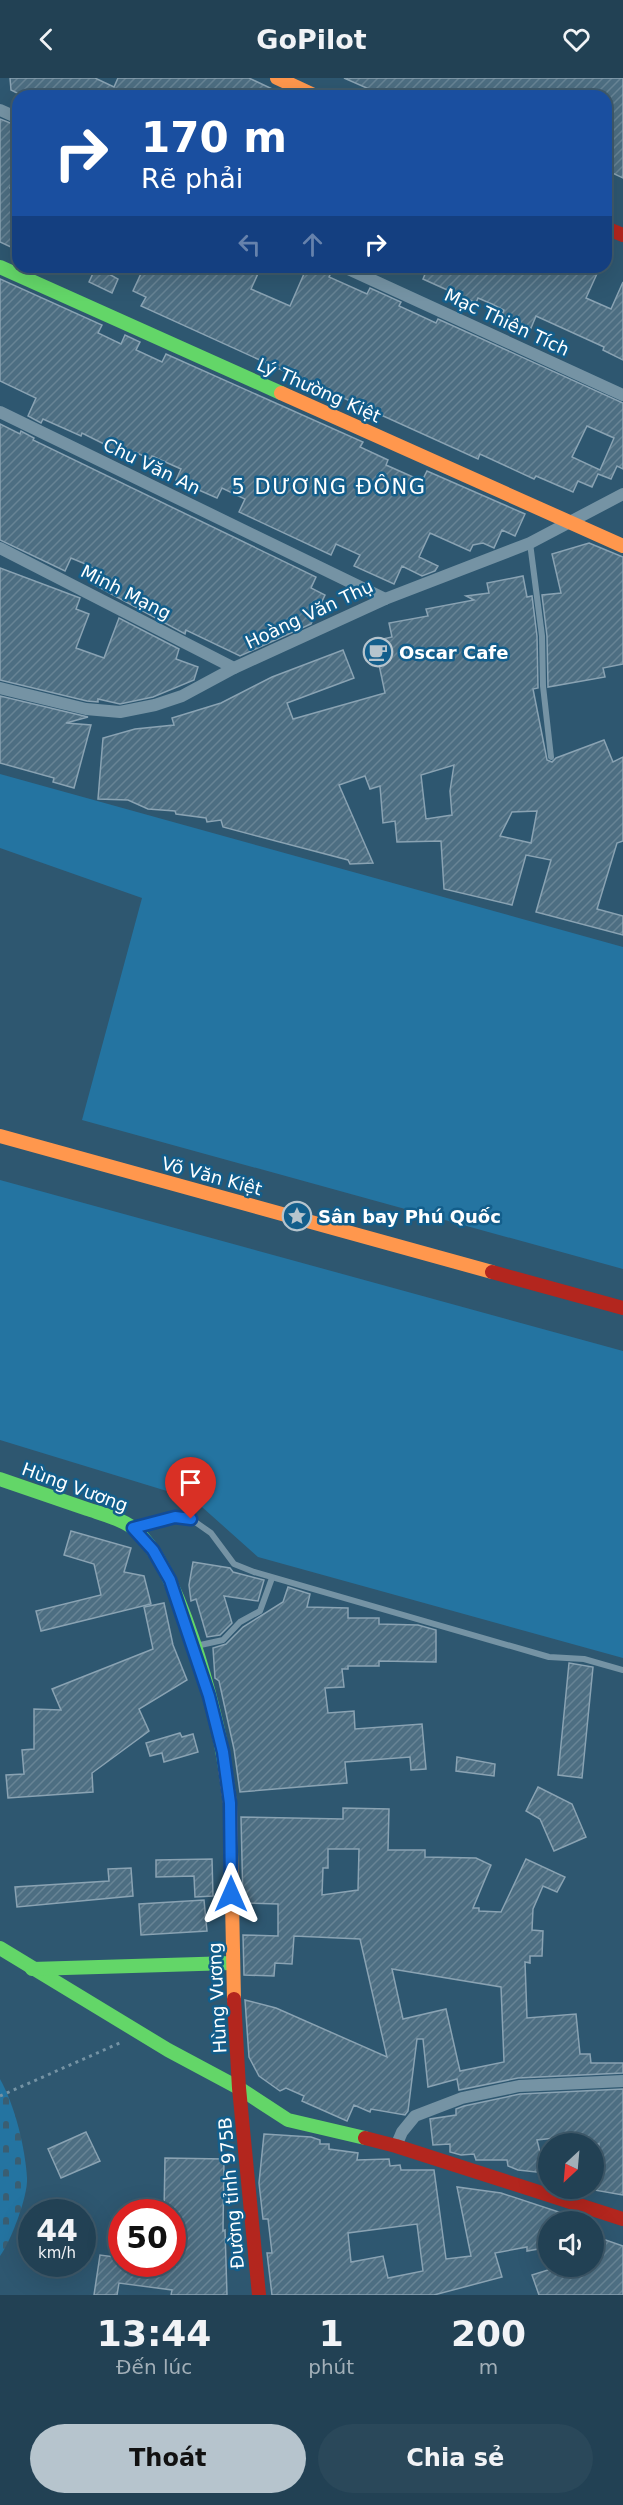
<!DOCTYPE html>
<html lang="vi">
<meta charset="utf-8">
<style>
body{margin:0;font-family:"DejaVu Sans",sans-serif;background:#2a485a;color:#f1f3f6;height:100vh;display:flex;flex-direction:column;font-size:22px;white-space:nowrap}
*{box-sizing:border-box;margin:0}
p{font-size:20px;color:#a2afb8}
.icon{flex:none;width:33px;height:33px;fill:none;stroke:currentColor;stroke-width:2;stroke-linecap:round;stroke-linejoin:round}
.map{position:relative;height:2217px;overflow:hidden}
.side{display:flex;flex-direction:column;background:#224154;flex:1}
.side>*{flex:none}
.banner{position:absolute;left:12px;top:12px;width:600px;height:183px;border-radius:18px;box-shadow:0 6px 24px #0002,0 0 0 2px #3f5a6b;background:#1a4fa0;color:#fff;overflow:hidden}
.needle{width:39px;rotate:206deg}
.fabs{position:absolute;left:538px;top:2055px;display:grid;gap:12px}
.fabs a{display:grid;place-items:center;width:66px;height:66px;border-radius:50%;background:#224154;box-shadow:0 6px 24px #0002,0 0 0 2px #3f5a6b;font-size:30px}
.speed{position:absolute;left:18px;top:2121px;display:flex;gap:12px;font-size:30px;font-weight:700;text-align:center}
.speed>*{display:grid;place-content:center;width:78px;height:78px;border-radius:50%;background:#224154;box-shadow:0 6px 24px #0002,0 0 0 2px #3f5a6b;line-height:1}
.speed small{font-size:15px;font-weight:400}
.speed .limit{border:9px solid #d22;background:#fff;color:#111}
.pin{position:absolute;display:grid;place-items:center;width:51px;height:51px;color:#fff;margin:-62px -26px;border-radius:50% 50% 50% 0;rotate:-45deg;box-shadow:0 0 6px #0007}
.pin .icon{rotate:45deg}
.me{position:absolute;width:66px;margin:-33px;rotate:0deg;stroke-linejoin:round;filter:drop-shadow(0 0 4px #0008)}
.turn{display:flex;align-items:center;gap:21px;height:126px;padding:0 30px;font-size:27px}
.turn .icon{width:78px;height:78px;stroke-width:2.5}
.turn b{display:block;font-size:42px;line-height:51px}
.lanes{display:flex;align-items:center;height:57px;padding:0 30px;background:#0003;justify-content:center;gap:30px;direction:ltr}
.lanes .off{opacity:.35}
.eta{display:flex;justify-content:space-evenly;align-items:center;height:102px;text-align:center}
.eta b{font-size:36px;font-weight:600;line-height:42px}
.cta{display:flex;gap:12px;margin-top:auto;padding:12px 30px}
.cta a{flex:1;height:69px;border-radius:36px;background:#b6c4cd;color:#111;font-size:24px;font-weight:600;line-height:69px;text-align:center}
.cta a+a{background:#2a485a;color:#f1f3f6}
header{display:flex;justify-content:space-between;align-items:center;height:78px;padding:0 30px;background:#224154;font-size:27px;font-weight:600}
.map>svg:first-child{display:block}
.grass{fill:#2474a1}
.cemetery{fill:url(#cemetery-stones)}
.building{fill:url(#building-hatch);stroke:#8aa3b3;stroke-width:1.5;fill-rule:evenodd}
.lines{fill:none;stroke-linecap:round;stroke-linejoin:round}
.path{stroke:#7593a4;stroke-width:3;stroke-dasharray:3 4.5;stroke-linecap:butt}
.lane{stroke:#7593a4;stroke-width:6}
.street{stroke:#7593a4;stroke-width:12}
.fast{stroke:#63d668;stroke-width:14}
.slow{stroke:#ff974d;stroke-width:14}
.jam{stroke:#b3261e;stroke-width:14}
.route-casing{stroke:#114b97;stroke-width:15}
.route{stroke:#1a73e8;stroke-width:10}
.labels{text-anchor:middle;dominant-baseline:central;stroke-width:5;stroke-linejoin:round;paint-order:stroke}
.street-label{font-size:18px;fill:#fff;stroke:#135e8b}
.poi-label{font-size:18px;font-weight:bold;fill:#fff;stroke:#135e8b;text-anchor:start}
.quarter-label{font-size:21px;letter-spacing:1.5px;fill:#fff;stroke:#135e8b}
</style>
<header><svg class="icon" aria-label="back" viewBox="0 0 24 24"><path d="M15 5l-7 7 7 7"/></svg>GoPilot<svg class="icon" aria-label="heart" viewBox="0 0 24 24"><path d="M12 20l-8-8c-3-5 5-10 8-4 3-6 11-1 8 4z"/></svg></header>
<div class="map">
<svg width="623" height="2217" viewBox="0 0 623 2217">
<defs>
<pattern id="cemetery-stones" width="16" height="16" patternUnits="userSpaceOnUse" patternTransform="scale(1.5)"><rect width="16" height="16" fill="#2474a1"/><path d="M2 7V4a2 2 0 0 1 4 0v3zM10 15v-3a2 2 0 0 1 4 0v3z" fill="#3a5e72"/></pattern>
<pattern id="building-hatch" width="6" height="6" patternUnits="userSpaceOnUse" patternTransform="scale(1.5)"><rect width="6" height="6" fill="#4d6e82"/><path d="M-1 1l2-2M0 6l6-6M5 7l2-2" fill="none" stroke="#688495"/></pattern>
</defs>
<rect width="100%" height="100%" fill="#2e5770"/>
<!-- grass -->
<g class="grass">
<path d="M 0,696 L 623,869 L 623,1191 L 82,1042 L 142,820 L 0,770 Z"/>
<path d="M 0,1102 L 623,1273 L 623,1580 L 258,1479 L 193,1421 L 0,1362 Z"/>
</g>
<!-- cemetery -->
<path class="cemetery" d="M 0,2001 C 15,2028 25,2069 27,2100 C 28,2118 11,2163 0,2178 Z"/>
<!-- building -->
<g class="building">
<path d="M 10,0 L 95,0 L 114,9 L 118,0 L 249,0 L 287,18 L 23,18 L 11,12 Z"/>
<path d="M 344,0 L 623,0 L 623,100 L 606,92 L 606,18 L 385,18 Z"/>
<path d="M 0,41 L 18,48 L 18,93 L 10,110 L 18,114 L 18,160 L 13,170 L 0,164 Z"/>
<path d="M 96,189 L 110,189 L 107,195 L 118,201 L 112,215 L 89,204 Z"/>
<path d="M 144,189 L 261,189 L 251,211 L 290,228 L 307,189 L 318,189 L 331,195 L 329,199 L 367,216 L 370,210 L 401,224 L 399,228 L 436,245 L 438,241 L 623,325 L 623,391 L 617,388 L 611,401 L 598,396 L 592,409 L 578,403 L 573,414 L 536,398 L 534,401 L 480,376 L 478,381 L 141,228 L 146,219 L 133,213 ZM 587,348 L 614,360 L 600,392 L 572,379 Z"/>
<path d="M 428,189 L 600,189 L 586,220 L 611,231 L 623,204 L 623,282 L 603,272 L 604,269 L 536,238 L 531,250 L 502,237 L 504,232 L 492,226 L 478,220 L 476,225 L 423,201 Z"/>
<path d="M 0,201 L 102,247 L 98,255 L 121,266 L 125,257 L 140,264 L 136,272 L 162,284 L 166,276 L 363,364 L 360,369 L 388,382 L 386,387 L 422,403 L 427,393 L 525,436 L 515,458 L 502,452 L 494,470 L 483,465 L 473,467 L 470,473 L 430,455 L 419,479 L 438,488 L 435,493 L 422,498 L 402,488 L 394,506 L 354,488 L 360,477 L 336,466 L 331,477 L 239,434 L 245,421 L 222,410 L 217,420 L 176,402 L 181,391 L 152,378 L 150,381 L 135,374 L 131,382 L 105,370 L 106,367 L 82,355 L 81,358 L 43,341 L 41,345 L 28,338 L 36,320 L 0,303 Z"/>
<path d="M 0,346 L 20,356 L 21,353 L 34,360 L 33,362 L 316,499 L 311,510 L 325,517 L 311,546 L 240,578 L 186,552 L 185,556 L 91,505 L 97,492 L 83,485 L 71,480 L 65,493 L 0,462 Z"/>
<path d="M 589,465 L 623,479 L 623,586 L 603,590 L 605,599 L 548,609 L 547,558 L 542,517 L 561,515 L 552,476 Z"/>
<path d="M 0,490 L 80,520 L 76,531 L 89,536 L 76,570 L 104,580 L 119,540 L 179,571 L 176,581 L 198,589 L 194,602 L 153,619 L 120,626 L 98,621 L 98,624 L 87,623 L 0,602 Z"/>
<path d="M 523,498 L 527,519 L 532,518 L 537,558 L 538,610 L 533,611 L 547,682 L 552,684 L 556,680 L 604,662 L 613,684 L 623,679 L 623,763 L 617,765 L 597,831 L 623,838 L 623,857 L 536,834 L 551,782 L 526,777 L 512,827 L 444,811 L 441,763 L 397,764 L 395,743 L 383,745 L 380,708 L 370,711 L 365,698 L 339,707 L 373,785 L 350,786 L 348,782 L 223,749 L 221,742 L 207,744 L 206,740 L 176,736 L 175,733 L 148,731 L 128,722 L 98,721 L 103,660 L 135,651 L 174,647 L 172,640 L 221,625 L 272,599 L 343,572 L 354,600 L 287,625 L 293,641 L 385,615 L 374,563 L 392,559 L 389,545 L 428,538 L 426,531 L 474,522 L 466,518 L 489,515 L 487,505 ZM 454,687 L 450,713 L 452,737 L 426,741 L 421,697 ZM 537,733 L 531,765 L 500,758 L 512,734 Z"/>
<path d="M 0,618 L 88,639 L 66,645 L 91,647 L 74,710 L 53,704 L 54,700 L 0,685 Z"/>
<path d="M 71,1453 L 131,1470 L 124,1494 L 144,1498 L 151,1526 L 41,1553 L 36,1533 L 101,1517 L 94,1486 L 64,1477 Z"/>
<path d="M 193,1484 L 230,1490 L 233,1494 L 264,1502 L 258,1523 L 224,1518 L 232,1545 L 220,1557 L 207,1559 L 196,1521 L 191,1523 L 189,1507 Z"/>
<path d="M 288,1509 L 310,1516 L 307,1529 L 348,1530 L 348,1540 L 379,1540 L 379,1546 L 418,1547 L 436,1552 L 436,1584 L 379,1583 L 379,1588 L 348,1588 L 348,1591 L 342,1591 L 344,1609 L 325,1610 L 328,1635 L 354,1633 L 355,1651 L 422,1646 L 426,1691 L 411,1692 L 410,1679 L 345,1684 L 347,1705 L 240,1714 L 234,1671 L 219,1603 L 215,1600 L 213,1570 L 226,1566 L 243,1549 L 283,1524 Z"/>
<path d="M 164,1525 L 173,1567 L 187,1602 L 139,1631 L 149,1653 L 92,1695 L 93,1714 L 8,1720 L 6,1697 L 24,1696 L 22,1672 L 34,1671 L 34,1631 L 61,1632 L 52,1611 L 153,1571 L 144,1529 Z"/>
<path d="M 569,1585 L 593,1589 L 582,1700 L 558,1697 Z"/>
<path d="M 180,1655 L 182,1659 L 193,1656 L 198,1674 L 164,1684 L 162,1675 L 150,1678 L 146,1665 Z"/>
<path d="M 457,1679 L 495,1686 L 494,1698 L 456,1693 Z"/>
<path d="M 538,1709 L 572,1726 L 586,1759 L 554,1773 L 540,1741 L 526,1733 Z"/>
<path d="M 343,1730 L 389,1731 L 388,1772 L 425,1772 L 425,1779 L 476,1780 L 491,1787 L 473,1830 L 479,1830 L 479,1833 L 501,1834 L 526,1781 L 565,1799 L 557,1814 L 543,1808 L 533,1831 L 532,1852 L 543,1853 L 542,1878 L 530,1878 L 530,1885 L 525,1884 L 527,1940 L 576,1936 L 580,1976 L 590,1976 L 591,1985 L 623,1985 L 623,1995 L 518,2000 L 459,2012 L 457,2001 L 428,2009 L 423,1961 L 417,1961 L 408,2033 L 405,2037 L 371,2031 L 370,2034 L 354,2027 L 347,2043 L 302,2023 L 304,2018 L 286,2010 L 280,2013 L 259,1998 L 249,1979 L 245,1922 L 276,1930 L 387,1979 L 360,1861 L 294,1858 L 292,1886 L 275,1885 L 274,1898 L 244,1897 L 243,1857 L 278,1858 L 278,1826 L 243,1825 L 241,1739 L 343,1741 ZM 328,1771 L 359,1771 L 358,1812 L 322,1817 L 323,1790 L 328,1790 ZM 392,1891 L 501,1909 L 504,1984 L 460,1993 L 446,1931 L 403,1941 Z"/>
<path d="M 212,1781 L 213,1818 L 195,1819 L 194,1798 L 156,1799 L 156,1782 Z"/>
<path d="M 131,1790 L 133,1818 L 17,1829 L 15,1809 L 109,1803 L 108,1791 Z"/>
<path d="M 204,1822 L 207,1853 L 141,1857 L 139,1826 Z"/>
<path d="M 623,2011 L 623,2117 L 594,2112 L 599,2066 L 568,2066 L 568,2061 L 555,2060 L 537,2062 L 545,2095 L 518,2092 L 508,2088 L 507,2082 L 476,2082 L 474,2076 L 461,2077 L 450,2074 L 450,2066 L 433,2067 L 430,2041 L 456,2037 L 456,2031 L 464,2028 L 520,2016 Z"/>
<path d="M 86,2054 L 100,2083 L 61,2100 L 48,2071 Z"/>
<path d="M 264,2056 L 311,2059 L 320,2062 L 320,2066 L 329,2066 L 329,2071 L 358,2075 L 357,2082 L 389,2081 L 390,2088 L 400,2087 L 401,2092 L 434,2092 L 446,2181 L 471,2178 L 457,2109 L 501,2115 L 589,2144 L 549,2144 L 549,2169 L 527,2173 L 527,2169 L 495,2175 L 502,2199 L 434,2217 L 272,2217 L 267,2175 L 272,2175 L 268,2141 L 263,2141 L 259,2105 ZM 417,2146 L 423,2193 L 388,2200 L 383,2178 L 351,2184 L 348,2155 Z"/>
<path d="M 165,2080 L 224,2081 L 223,2153 L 225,2152 L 227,2217 L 171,2217 L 172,2212 L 119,2205 L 117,2217 L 94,2217 L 100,2177 L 122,2180 L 122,2186 L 176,2188 L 177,2142 L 172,2142 L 172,2134 L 164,2134 Z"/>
<path d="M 594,2158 L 623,2168 L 623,2217 L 539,2217 L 532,2197 L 548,2192 L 547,2188 L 594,2188 Z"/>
</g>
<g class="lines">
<!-- path -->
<path class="path" d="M 0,2018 L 122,1964"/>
<!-- lane -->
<g class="lane">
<path d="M 530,465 L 542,558 L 543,608 L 551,679"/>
<path d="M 136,1449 L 175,1439 L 191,1441 L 211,1455 L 234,1486 L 254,1494 L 549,1579 L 584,1581 L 623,1592"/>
<path d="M 196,1568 L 223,1562 L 240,1544 L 260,1533 L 272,1500"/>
</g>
<!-- street -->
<g class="street">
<path d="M 0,32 L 18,40"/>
<path d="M 344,189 L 623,317"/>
<path d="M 0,334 L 385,521"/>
<path d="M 0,470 L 234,590"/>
<path d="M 0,610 L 86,631 L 120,634 L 155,627 L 182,618 L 234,590 L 385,521 L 530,465 L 623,416"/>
<path d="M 396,2068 L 402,2054 L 415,2038 L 462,2020 L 519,2008 L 623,2003"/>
</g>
<!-- fast -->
<g class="fast">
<path d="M 0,189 L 281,315"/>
<path d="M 0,1401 C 29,1411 58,1421 87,1431 C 102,1436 120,1440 133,1450 C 178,1484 217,1633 225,1690"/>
<path d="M 0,1870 L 168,1972 L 239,2010 L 288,2042 L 365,2060"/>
<path d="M 32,1891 L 232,1885"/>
</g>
<!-- slow -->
<g class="slow">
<path d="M 277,0 L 316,18"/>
<path d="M 281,315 L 623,468"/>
<path d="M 0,1058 L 492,1194"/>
<path d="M 225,1690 L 230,1725 L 234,1921"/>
</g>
<!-- jam -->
<g class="jam">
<path d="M 606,150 L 623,157"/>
<path d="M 492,1194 L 623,1230"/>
<path d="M 234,1921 L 239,2010 L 259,2217"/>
<path d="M 365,2060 L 396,2068 L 623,2141"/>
</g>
</g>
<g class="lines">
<!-- route casing -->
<g class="route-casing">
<path id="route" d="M 191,1441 L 175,1439 L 133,1450 L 153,1472 L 170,1502 L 209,1618 L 223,1674 L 230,1725 L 231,1816"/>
</g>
<!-- route -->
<use href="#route" class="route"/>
</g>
<!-- icons -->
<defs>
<g id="cafe-ring" transform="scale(1.5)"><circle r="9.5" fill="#135e8b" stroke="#b6c4cd" stroke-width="1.5"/><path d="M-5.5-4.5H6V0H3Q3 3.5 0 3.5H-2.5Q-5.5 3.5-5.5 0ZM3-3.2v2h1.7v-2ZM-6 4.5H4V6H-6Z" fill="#b6c4cd"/></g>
<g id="sight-ring" transform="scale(1.5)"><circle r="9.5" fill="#135e8b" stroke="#b6c4cd" stroke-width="1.5"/><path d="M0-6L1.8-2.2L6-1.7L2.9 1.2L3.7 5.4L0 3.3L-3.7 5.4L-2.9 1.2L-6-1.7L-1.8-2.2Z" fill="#b6c4cd"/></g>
</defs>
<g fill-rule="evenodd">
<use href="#cafe-ring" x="378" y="574"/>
<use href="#sight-ring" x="297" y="1138"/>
</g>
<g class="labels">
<!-- street labels -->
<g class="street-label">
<text transform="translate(507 244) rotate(25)">Mạc Thiên Tích</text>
<text transform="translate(319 312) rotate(24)">Lý Thường Kiệt</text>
<text transform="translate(152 388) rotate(26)">Chu Văn An</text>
<text transform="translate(126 514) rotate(27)">Minh Mạng</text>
<text transform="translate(309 536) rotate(-25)">Hoàng Văn Thụ</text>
<text transform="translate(212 1098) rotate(15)">Võ Văn Kiệt</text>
<text transform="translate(75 1409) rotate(20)">Hùng Vương</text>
<text transform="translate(217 1920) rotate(-93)">Hùng Vương</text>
<text transform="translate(231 2115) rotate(-95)">Đường tỉnh 975B</text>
</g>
<!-- poi labels -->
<g class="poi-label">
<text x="399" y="574">Oscar Cafe</text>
<text x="318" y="1138">Sân bay Phú Quốc</text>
</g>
<!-- quarter labels -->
<g class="quarter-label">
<text x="329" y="409">5 DƯƠNG ĐÔNG</text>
</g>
</g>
</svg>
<div class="fabs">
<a><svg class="needle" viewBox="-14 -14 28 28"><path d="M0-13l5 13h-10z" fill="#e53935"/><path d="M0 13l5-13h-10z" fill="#a2afb8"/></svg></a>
<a><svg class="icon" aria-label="sound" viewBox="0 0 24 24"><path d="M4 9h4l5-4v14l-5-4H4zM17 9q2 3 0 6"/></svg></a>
</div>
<div class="speed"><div>44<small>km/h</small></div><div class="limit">50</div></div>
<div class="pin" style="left:191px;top:1441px;background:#d93025"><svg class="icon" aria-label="arrive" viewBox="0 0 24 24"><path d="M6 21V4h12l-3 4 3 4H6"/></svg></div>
<svg class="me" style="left:231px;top:1816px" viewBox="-20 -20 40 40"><path d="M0-17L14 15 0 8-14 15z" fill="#1a73e8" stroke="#fff" stroke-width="4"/></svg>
<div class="banner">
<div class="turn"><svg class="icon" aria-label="right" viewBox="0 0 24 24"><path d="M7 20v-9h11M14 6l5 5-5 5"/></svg><div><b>170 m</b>Rẽ phải</div></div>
<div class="lanes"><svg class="icon off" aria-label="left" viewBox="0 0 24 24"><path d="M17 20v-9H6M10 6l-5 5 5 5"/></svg><svg class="icon off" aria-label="ahead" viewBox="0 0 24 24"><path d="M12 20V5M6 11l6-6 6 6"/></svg><svg class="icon" aria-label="right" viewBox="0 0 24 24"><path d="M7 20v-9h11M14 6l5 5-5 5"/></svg></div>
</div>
</div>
<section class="side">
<div class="eta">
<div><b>13:44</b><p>Đến lúc</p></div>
<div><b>1</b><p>phút</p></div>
<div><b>200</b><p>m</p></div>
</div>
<div class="cta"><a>Thoát</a><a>Chia sẻ</a></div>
</section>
